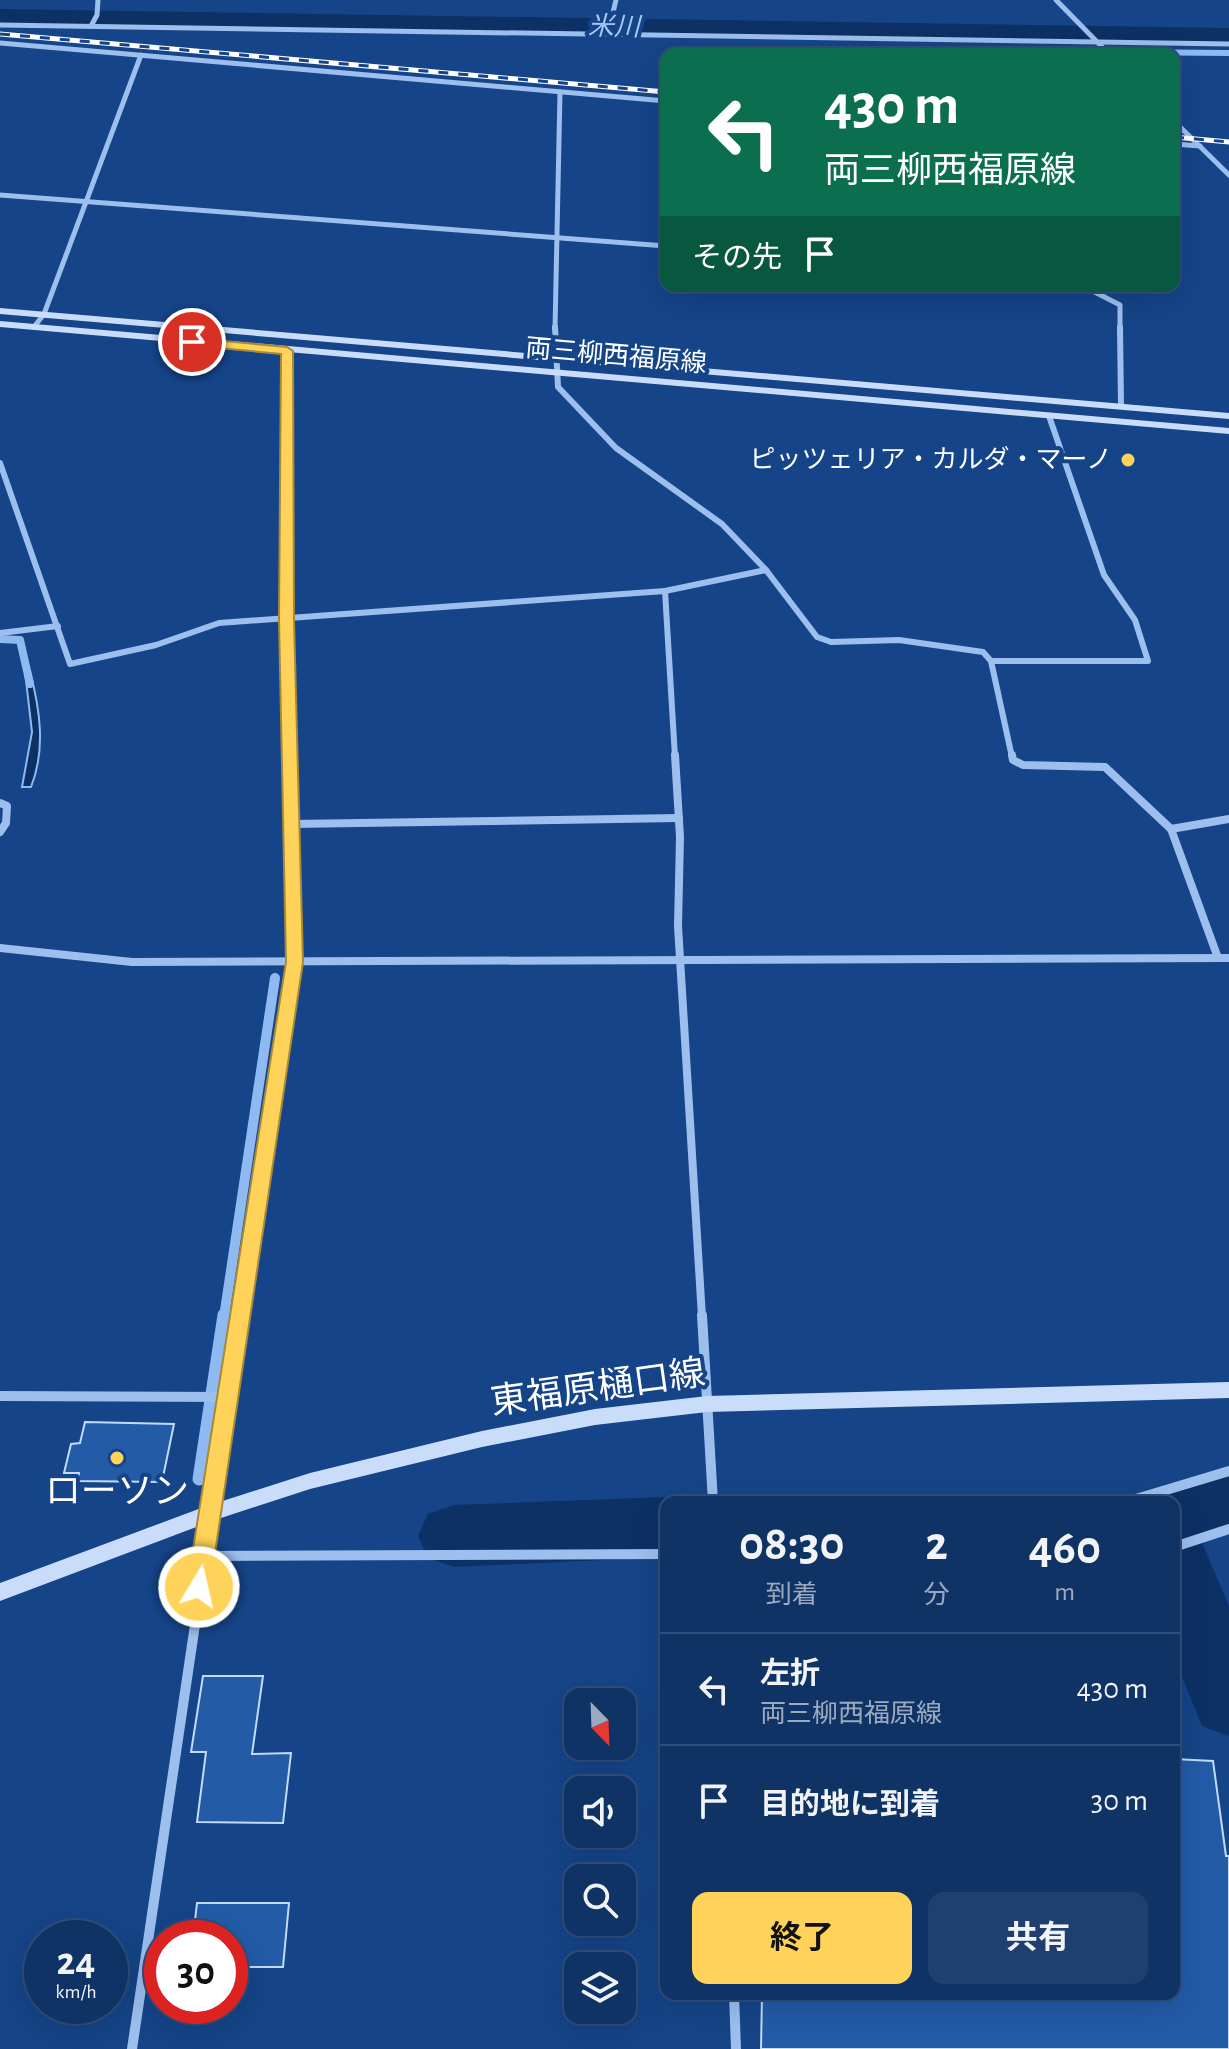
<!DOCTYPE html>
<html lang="ja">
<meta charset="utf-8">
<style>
body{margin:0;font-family:"Alegreya Sans","Noto Sans JP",sans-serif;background:#1e3f6f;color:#f1f3f6;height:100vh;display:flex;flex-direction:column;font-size:30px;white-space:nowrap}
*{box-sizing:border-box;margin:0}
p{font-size:26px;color:#9caabf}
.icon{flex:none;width:44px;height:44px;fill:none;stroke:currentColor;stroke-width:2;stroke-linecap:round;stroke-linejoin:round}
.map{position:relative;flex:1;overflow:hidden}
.sheet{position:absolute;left:660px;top:1496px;width:520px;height:504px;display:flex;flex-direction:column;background:#103366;border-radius:16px;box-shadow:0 8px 32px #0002,0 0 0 2px #304e7a}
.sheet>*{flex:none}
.top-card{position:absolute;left:660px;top:48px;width:520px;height:244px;border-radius:16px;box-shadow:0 8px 32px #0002,0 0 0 2px #304e7a;background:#0b6e4f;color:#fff;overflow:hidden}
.needle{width:52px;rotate:157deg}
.tools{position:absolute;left:564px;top:1688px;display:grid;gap:16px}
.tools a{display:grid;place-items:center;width:72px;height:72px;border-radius:16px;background:#103366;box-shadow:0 8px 32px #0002,0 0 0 2px #304e7a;font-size:40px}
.speed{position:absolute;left:24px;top:1920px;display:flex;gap:16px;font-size:40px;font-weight:700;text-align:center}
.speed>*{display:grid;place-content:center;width:104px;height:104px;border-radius:50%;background:#103366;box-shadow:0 8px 32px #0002,0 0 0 2px #304e7a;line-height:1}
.speed small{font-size:20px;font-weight:400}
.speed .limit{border:12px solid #d22;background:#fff;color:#111}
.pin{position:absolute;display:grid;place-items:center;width:68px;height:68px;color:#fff;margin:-34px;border:4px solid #fff;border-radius:50%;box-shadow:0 2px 8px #0007}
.me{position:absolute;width:88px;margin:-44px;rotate:9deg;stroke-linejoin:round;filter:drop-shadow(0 0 6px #0008)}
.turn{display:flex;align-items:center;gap:28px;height:168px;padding:0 32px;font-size:36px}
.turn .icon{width:104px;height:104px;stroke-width:2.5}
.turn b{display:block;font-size:56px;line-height:68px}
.then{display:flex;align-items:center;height:76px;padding:0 32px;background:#0003;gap:16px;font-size:30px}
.eta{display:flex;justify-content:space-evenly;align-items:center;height:136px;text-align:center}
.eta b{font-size:48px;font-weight:700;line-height:56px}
.primary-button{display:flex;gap:16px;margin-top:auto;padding:16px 32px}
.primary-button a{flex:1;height:92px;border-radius:16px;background:#ffd359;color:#111;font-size:32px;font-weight:700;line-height:92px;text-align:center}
.primary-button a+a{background:#1e3f6f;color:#f1f3f6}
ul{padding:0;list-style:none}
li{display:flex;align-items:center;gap:24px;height:112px;padding:0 32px;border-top:2px solid #304e7a}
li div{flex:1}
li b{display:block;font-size:30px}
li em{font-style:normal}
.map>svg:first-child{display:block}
.water{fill:#0d3065;stroke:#8eb9f1;stroke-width:2}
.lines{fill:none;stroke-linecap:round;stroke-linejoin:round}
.stream-far3{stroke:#8eb9f1;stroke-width:6}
.stream-far2{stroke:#8eb9f1;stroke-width:8}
.stream-far1{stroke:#8eb9f1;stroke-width:10}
.stream{stroke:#8eb9f1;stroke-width:13}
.river{fill:#0d3065;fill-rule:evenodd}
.building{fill:#235ba7;stroke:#c2dafb;stroke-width:2}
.minor-far3{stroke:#9cbfee;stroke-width:5}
.minor-far2{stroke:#9cbfee;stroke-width:6}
.minor-far1{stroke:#9cbfee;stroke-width:8}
.minor{stroke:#9cbfee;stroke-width:10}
.secondary{fill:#c9ddfa;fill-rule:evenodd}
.rail-casing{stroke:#fff;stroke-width:5}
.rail{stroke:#154488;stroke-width:3;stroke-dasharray:10;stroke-linecap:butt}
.route{fill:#ffd359;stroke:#a6893a;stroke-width:2}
.poi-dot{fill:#ffd359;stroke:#154488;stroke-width:3}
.labels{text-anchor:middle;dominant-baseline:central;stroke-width:8;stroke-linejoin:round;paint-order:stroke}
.far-water-label{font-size:26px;font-style:italic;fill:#a7c9f6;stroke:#154488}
.far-street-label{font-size:26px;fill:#fff;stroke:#154488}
.far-poi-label{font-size:26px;fill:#fff;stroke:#154488;text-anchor:end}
.near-street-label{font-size:36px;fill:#fff;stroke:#154488}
.near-poi-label{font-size:36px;fill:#fff;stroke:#154488}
</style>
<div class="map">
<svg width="1229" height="2049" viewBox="0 0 1229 2049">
<rect width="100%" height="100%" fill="#154488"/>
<!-- water -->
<path class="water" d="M 30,671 C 40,710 46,749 31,787 L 22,787 L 32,732 L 25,672 Z"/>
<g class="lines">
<!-- stream-far3 -->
<path class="stream-far3" d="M 1119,52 L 1229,53"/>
<!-- stream-far2 -->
<path class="stream-far2" d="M 0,639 L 20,640 L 30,684"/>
<!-- stream-far1 -->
<path class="stream-far1" d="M 224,1317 L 275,978"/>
<!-- stream -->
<path class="stream" d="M 199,1479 L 224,1315"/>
<!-- river -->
<g class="river">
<path d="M 0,9 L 1229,28 L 1229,46 L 0,27 Z"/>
<path d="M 1229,1467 L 1229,1527 L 1200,1538 L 1229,1606 L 1229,1736 L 1202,1726 L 1174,1657 L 1174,1502 L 1146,1502 L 1149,1496 Z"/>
<path d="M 666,1497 L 682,1502 L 666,1502 L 666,1557 L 454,1567 L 428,1558 L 418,1536 L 428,1514 L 454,1505 Z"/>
</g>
</g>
<!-- building -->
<g class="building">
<path d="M 85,1422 L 174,1424 L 162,1482 L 77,1481 L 79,1473 L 64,1473 L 71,1444 L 80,1443 Z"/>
<path d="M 203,1676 L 263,1676 L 252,1754 L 291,1753 L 283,1823 L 197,1822 L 206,1752 L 191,1752 Z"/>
<path d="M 1174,1759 L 1213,1761 L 1226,1856 L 1229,1856 L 1229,2049 L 761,2049 L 762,1994 L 1174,1994 Z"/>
<path d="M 197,1903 L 289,1903 L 283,1967 L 230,1967 L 230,1938 L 193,1938 Z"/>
</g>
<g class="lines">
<!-- minor-far3 -->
<g class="minor-far3">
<path d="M 1056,0 L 1109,54"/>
<path d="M 0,25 L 1229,44"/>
<path d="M 91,26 L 97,15 L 98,0"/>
<path d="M 608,34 L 616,0"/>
<path d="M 0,43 L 666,101"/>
<path d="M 1174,121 L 1229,175"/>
<path d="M 1174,144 L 1200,146"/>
<path d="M 0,195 L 666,246"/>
<path d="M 1083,286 L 1120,305 L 1120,329"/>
<path d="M 34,327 L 44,314 L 141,55"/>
<path d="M 555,329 L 560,92"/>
</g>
<!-- minor-far2 -->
<g class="minor-far2">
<path d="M 555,327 L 558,387 L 616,448 L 722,524 L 766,570 L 665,591"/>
<path d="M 1120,327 L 1121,405"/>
<path d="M 287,351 L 290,757"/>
<path d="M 0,463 L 70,664 L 156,645 L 219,623 L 665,591 L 675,757"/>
<path d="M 766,570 L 817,637 L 831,642 L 899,640 L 983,652 L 991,661 L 1012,757"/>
<path d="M 0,633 L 58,626"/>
<path d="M 991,661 L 1148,661 L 1135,620 L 1104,575 L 1049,416"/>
</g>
<!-- minor-far1 -->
<g class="minor-far1">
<path d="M 675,755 L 680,837 L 678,926 L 702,1317"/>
<path d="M 1012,755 L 1013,760 L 1023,765 L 1105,767 L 1171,829 L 1218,958"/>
<path d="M 0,803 L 7,806 L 6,823 L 0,832"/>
<path d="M 293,824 L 679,818"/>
<path d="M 1171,829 L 1229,819"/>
<path d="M 0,948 L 132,962 L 1229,958"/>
<path d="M 241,1317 L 294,962 L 290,755"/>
</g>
<!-- minor -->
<g class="minor">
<path d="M 702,1315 L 713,1502"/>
<path d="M 0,1396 L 229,1397"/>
<path d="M 713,1499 L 1006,1502"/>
<path d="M 1126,1502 L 1229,1471"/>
<path d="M 1174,1547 L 1229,1529"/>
<path d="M 203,1556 L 666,1554"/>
<path d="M 734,1994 L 736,2049"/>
<path d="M 132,2049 L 241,1315"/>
</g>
<!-- secondary -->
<g class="secondary">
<path d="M 0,308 L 1229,413 L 1229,419 L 0,314 Z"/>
<path d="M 0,321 L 1229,428 L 1229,434 L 0,327 Z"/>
<path d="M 1229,1382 L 1229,1398 L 707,1412 L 595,1425 L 482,1447 L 310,1489 L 215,1520 L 0,1601 L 0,1583 L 204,1507 L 310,1473 L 482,1431 L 595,1409 L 707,1396 Z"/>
</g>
<!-- rail casing -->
<g class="rail-casing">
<g id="rail">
<path d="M 0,34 L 666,92"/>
<path d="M 1174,137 L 1229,142"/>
</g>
</g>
<!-- rail -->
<use href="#rail" class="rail"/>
</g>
<!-- route -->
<path class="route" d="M 192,338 L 287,347 L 293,351 L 294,620 L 303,962 L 210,1587 L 207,1594 L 199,1597 L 190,1594 L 187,1587 L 286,962 L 279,620 L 281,354 L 188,345 L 186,342 Z"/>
<!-- markers -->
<g class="poi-dot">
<circle cx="1128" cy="460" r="8"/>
<circle cx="117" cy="1458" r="8"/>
</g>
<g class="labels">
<!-- far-water labels -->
<g class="far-water-label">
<text transform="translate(614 27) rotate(1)">米川</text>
</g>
<!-- far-street labels -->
<g class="far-street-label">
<text transform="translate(616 356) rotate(5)">両三柳西福原線</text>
</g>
<!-- far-poi labels -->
<g class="far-poi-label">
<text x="1112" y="460">ピッツェリア・カルダ・マーノ</text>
</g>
<!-- near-street labels -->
<g class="near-street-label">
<text transform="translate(598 1388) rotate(-8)">東福原樋口線</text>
</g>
<!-- near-poi labels -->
<g class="near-poi-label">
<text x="117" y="1492">ローソン</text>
</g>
</g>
</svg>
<div class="tools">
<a><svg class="needle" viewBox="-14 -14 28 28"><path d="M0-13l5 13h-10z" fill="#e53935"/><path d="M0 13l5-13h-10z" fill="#9caabf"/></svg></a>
<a><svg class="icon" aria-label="sound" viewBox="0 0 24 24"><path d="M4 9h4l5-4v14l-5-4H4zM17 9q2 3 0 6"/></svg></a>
<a><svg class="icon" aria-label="search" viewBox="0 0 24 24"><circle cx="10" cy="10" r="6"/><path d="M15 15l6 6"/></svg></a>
<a><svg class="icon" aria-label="layers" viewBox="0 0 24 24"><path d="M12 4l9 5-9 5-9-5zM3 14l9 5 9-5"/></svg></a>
</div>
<div class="speed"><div>24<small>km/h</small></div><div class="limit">30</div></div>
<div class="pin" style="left:192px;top:342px;background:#d93025"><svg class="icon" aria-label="arrive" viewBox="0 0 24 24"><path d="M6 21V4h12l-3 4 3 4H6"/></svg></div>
<svg class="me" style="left:199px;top:1587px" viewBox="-20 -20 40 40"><circle r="17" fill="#ffd359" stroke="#fff" stroke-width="3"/><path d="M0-11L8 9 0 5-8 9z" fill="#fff"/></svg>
<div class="top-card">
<div class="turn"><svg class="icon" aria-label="left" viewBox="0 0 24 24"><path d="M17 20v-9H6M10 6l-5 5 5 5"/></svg><div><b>430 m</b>両三柳西福原線</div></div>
<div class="then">その先<svg class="icon" aria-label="arrive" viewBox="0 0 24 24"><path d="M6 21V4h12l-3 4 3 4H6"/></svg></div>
</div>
<section class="sheet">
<div class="eta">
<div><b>08:30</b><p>到着</p></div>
<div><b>2</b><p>分</p></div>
<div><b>460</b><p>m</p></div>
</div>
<ul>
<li><svg class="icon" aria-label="left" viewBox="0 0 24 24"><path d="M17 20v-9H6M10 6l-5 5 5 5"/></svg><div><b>左折</b><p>両三柳西福原線</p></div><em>430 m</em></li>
<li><svg class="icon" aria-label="arrive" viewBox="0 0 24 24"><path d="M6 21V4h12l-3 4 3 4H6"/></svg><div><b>目的地に到着</b></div><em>30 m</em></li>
</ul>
<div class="primary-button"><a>終了</a><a>共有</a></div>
</section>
</div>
